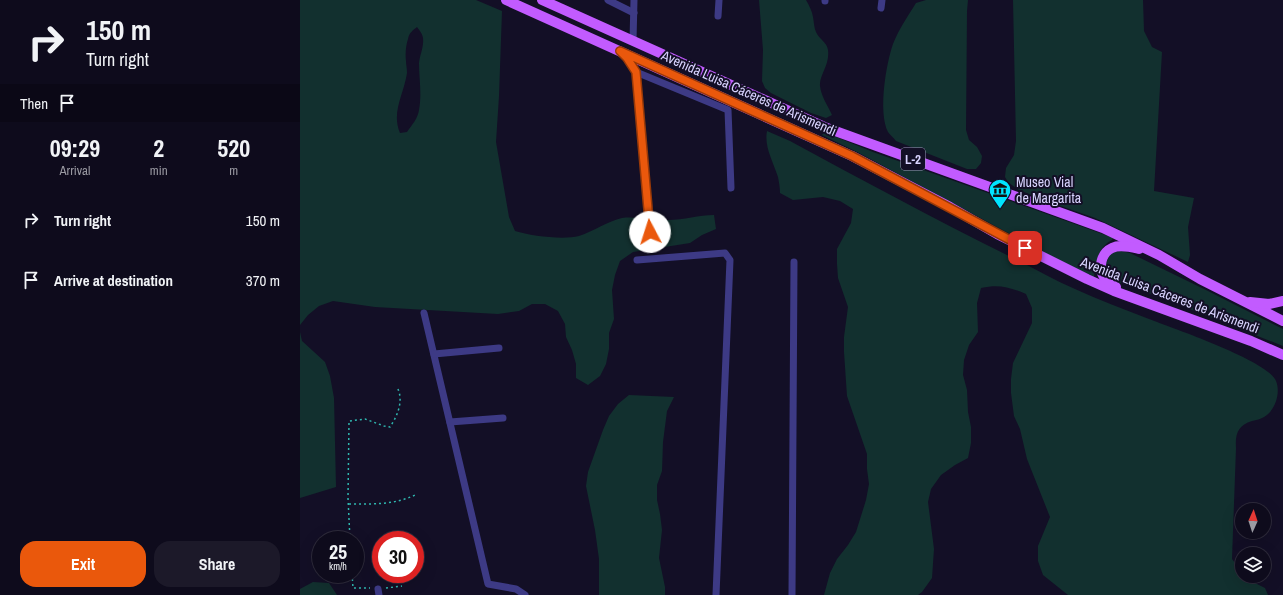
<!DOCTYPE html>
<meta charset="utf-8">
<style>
body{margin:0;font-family:"Archivo Narrow",sans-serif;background:#1c1929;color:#f1f3f6;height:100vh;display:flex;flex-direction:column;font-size:15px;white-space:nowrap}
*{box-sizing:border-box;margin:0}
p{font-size:13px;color:#9b9ba3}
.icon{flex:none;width:22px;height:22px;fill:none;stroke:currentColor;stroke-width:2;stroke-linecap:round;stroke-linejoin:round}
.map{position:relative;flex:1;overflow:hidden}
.details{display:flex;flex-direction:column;background:#0e0b1c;width:300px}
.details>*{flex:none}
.top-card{background:#0e0b1c;color:#f1f3f6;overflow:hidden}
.needle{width:26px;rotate:3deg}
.fabs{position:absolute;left:935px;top:503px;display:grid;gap:8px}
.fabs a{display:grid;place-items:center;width:36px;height:36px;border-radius:50%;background:#0e0b1c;box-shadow:0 4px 16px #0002,0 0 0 1px #2e2b3b;font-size:20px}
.speed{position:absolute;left:12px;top:531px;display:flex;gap:8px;font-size:20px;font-weight:700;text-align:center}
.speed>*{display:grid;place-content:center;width:52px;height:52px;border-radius:50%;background:#0e0b1c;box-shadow:0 4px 16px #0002,0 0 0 1px #2e2b3b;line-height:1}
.speed small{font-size:10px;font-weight:400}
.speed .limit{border:6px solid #d22;background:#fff;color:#111}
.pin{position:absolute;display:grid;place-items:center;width:34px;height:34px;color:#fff;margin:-17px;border-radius:8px;box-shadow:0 2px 6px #0006}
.me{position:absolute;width:44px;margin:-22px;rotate:355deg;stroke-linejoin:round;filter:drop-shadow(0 0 3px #0008)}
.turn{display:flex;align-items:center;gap:14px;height:84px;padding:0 20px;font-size:18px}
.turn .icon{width:52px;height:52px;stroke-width:2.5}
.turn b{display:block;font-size:28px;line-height:34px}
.then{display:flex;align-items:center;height:38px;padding:0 20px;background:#0003;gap:8px;font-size:15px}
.eta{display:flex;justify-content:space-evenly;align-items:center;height:68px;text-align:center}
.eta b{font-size:24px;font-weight:800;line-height:28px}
.button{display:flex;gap:8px;margin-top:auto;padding:8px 20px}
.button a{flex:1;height:46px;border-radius:16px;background:#ea580c;color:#fff;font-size:16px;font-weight:800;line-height:46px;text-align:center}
.button a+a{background:#1c1929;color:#f1f3f6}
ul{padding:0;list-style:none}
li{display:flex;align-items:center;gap:12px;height:60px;padding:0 20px}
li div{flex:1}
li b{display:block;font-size:15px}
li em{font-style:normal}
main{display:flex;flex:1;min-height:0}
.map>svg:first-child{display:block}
.green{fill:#12302f;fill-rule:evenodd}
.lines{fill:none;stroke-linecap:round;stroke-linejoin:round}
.path{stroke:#2fb8b0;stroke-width:1.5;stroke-dasharray:2 3;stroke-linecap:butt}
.minor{stroke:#3d3a85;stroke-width:7}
.primary{stroke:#c25bff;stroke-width:10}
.route-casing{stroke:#983908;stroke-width:10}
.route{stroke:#ea580c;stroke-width:7}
.labels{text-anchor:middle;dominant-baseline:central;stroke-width:4;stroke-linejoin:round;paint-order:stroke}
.shield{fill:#130f26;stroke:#9e99be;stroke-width:1}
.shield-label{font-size:13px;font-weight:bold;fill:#d9d4ff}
.street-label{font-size:14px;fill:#d9d4ff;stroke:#130f26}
.poi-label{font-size:14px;fill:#d9d4ff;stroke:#130f26;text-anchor:start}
</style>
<main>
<section class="details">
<div class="top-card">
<div class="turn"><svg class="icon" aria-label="right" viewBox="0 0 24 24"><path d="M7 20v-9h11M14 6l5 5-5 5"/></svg><div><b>150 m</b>Turn right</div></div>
<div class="then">Then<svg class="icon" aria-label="arrive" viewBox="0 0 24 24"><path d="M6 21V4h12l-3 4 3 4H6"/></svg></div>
</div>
<div class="eta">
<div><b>09:29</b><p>Arrival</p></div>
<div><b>2</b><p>min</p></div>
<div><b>520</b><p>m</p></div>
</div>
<ul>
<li><svg class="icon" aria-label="right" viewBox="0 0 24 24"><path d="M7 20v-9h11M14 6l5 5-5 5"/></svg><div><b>Turn right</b></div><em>150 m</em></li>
<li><svg class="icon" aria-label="arrive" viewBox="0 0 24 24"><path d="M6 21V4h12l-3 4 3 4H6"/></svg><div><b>Arrive at destination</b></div><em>370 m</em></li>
</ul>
<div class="button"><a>Exit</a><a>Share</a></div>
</section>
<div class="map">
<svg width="983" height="595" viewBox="0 0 983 595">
<rect width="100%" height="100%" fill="#130f26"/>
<!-- green -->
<g class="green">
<path d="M 0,0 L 176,0 L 202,11 L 199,96 L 196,142 L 209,217 L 215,231 C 231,236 263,240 279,236 C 294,231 308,221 322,218 C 337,216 353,221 368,220 C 384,220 399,215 414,215 L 416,229 L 402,235 L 390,243 L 333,252 L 320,261 L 315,275 L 312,290 L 314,319 L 309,333 L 309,349 L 306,364 L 300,376 L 288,385 L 276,378 L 276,364 L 272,350 L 266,337 L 265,324 L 258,311 L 245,304 L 232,304 L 219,311 L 198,314 L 75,307 L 33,301 L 19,306 L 8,315 L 0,325 ZM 117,27 C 120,31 122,33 123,38 C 124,47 120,54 119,63 C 119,78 122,94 119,110 C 118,118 112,125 107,132 L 100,133 C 91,112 104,94 107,73 C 107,68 106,65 106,61 C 105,54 106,45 108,39 C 109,33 113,30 117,27 Z"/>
<path d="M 459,0 L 506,0 C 509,5 512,11 513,17 C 514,22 514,28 516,32 C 519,39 527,42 528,50 C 530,65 519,75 520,86 C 521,96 528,106 532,115 L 526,118 L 511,113 L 471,93 L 465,88 L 462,81 L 463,50 Z"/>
<path d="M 626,0 L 668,0 L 667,11 L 666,130 L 669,140 L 677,147 L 682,156 L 681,163 L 676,169 L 667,169 L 596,141 C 594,138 590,135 588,132 C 578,112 586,64 593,44 C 599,29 608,16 616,3 Z"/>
<path d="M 713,0 L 843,0 L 844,31 L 852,47 L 862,52 L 854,191 L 894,198 L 888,227 L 890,255 L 888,262 L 795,218 L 741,199 L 717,189 L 708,182 L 705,177 L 706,168 L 714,155 L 716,141 Z"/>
<path d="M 467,131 L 490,141 C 564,181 638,221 713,258 C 734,268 754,280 775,289 C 799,300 824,309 849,319 C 872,328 969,361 976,381 C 981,393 975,411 964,417 C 961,419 956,420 952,421 C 938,425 935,434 936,448 L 932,559 L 942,572 L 942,576 L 946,576 L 951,581 L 965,588 L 968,595 L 768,595 L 743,575 L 738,561 L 738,546 L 750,517 L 727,459 L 720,429 L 714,416 L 711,393 L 711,379 L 713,363 L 732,323 L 732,308 L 726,294 C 709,287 699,284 681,288 L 677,303 L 678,332 L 669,345 L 664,360 L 663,375 L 667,390 L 668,412 L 671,427 L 671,443 L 668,458 L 655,465 L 641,475 L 631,489 L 628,502 L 634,549 L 632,578 L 622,592 L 618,595 L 524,595 L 530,573 L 537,559 L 548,545 L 556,532 L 566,500 L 569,484 L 567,469 L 567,454 L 547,396 L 544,352 L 544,337 L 548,307 L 538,278 L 537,264 L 537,249 L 551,223 L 553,209 L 540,201 L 523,197 L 493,200 L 480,193 C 480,188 479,182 478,177 C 473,161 464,147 467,131 Z"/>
<path d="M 524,132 L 573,152 L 811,237 L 813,238 L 812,240 C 797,248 796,262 794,277 L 766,264 L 559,153 L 522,135 Z"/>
<path d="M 821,251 L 830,253 L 906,290 L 983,329 L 983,346 L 862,298 L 815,281 L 808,276 L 806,271 L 806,263 L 810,255 L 814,252 Z"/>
<path d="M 0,332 L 2,341 L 25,362 L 30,376 L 34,398 L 36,487 L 0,498 Z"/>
<path d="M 329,395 L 374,397 L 367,411 L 363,442 L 362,471 L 357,485 L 357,500 L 360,514 L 362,530 L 359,558 L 365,587 L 365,595 L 299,595 L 299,559 L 295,530 L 286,486 L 288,472 L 303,430 L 309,416 L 318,404 Z"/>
<path d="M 13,582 L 29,583 L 37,595 L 0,595 L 0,589 Z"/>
</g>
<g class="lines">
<!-- path -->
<g class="path">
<path d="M 49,504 C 73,504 96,505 117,494"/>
<path d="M 50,540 L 48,498 L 49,421 L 65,419 L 84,426 L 90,427 C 98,415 104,400 97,387"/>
<path d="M 52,574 L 53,588 L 70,588"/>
<path d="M 86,588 L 102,586"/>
</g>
<!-- minor -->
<g class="minor">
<path d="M 308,0 L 334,13"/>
<path d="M 525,1 L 525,0"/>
<path d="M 581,8 L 582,0"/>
<path d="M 418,16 L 419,0"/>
<path d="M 333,41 L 334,0"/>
<path d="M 323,54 L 336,72"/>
<path d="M 350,232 L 336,72 L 428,110 L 431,188"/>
<path d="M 337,260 L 425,253 L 430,260 L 416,595"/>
<path d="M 124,313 L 188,584 L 216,589 L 225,595"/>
<path d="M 134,354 L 199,348"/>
<path d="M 150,422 L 203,418"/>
<path d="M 78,589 L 79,595"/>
<path d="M 492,595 L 494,262"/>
</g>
<!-- primary -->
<g class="primary">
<path d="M 206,0 L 552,156 L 650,207 L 697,234 L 787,279 L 814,291 L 951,341 L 983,355"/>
<path d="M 242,0 L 527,128 L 803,228 L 859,255 L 900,279 L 983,321"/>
<path d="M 816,287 C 812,284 807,282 804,277 C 798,268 801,253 812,248 C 820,244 831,247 839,249"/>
<path d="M 950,302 L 969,304 L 983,301"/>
</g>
</g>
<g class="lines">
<!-- route casing -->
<g class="route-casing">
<path id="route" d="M 350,232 L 336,72 L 327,58 L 320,51 L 552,156 L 725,248"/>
</g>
<!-- route -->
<use href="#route" class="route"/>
</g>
<!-- icons -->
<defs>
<g id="museum-pin" transform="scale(1.15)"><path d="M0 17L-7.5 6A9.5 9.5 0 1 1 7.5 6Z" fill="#00e5ff" stroke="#130f26"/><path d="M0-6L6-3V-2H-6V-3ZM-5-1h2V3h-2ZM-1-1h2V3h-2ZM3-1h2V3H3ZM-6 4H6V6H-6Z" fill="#111"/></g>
</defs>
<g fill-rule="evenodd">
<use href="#museum-pin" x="700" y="190"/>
</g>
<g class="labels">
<!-- shield labels -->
<rect class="shield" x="601" y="148" width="24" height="22" rx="3"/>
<g class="shield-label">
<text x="613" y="159">L-2</text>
</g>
<!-- street labels -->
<g class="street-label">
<text transform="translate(449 93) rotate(24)">Avenida Luisa Cáceres de Arismendi</text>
<text transform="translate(870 295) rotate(21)">Avenida Luisa Cáceres de Arismendi</text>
</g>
<!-- poi labels -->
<g class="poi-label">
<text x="716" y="182">Museo Vial<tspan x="716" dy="16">de Margarita</tspan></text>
</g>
</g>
</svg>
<div class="fabs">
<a><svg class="needle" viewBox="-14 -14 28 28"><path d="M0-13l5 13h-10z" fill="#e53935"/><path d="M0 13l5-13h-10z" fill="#9b9ba3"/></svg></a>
<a><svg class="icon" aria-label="layers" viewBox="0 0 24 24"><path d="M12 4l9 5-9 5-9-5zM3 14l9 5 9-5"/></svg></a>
</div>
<div class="speed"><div>25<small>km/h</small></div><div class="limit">30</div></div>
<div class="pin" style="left:725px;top:248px;background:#d93025"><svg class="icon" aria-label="arrive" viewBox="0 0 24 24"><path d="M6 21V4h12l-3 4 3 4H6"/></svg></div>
<svg class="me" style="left:350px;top:232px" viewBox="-20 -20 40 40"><circle r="19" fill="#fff"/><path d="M0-13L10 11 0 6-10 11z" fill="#ea580c"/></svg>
</div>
</main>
